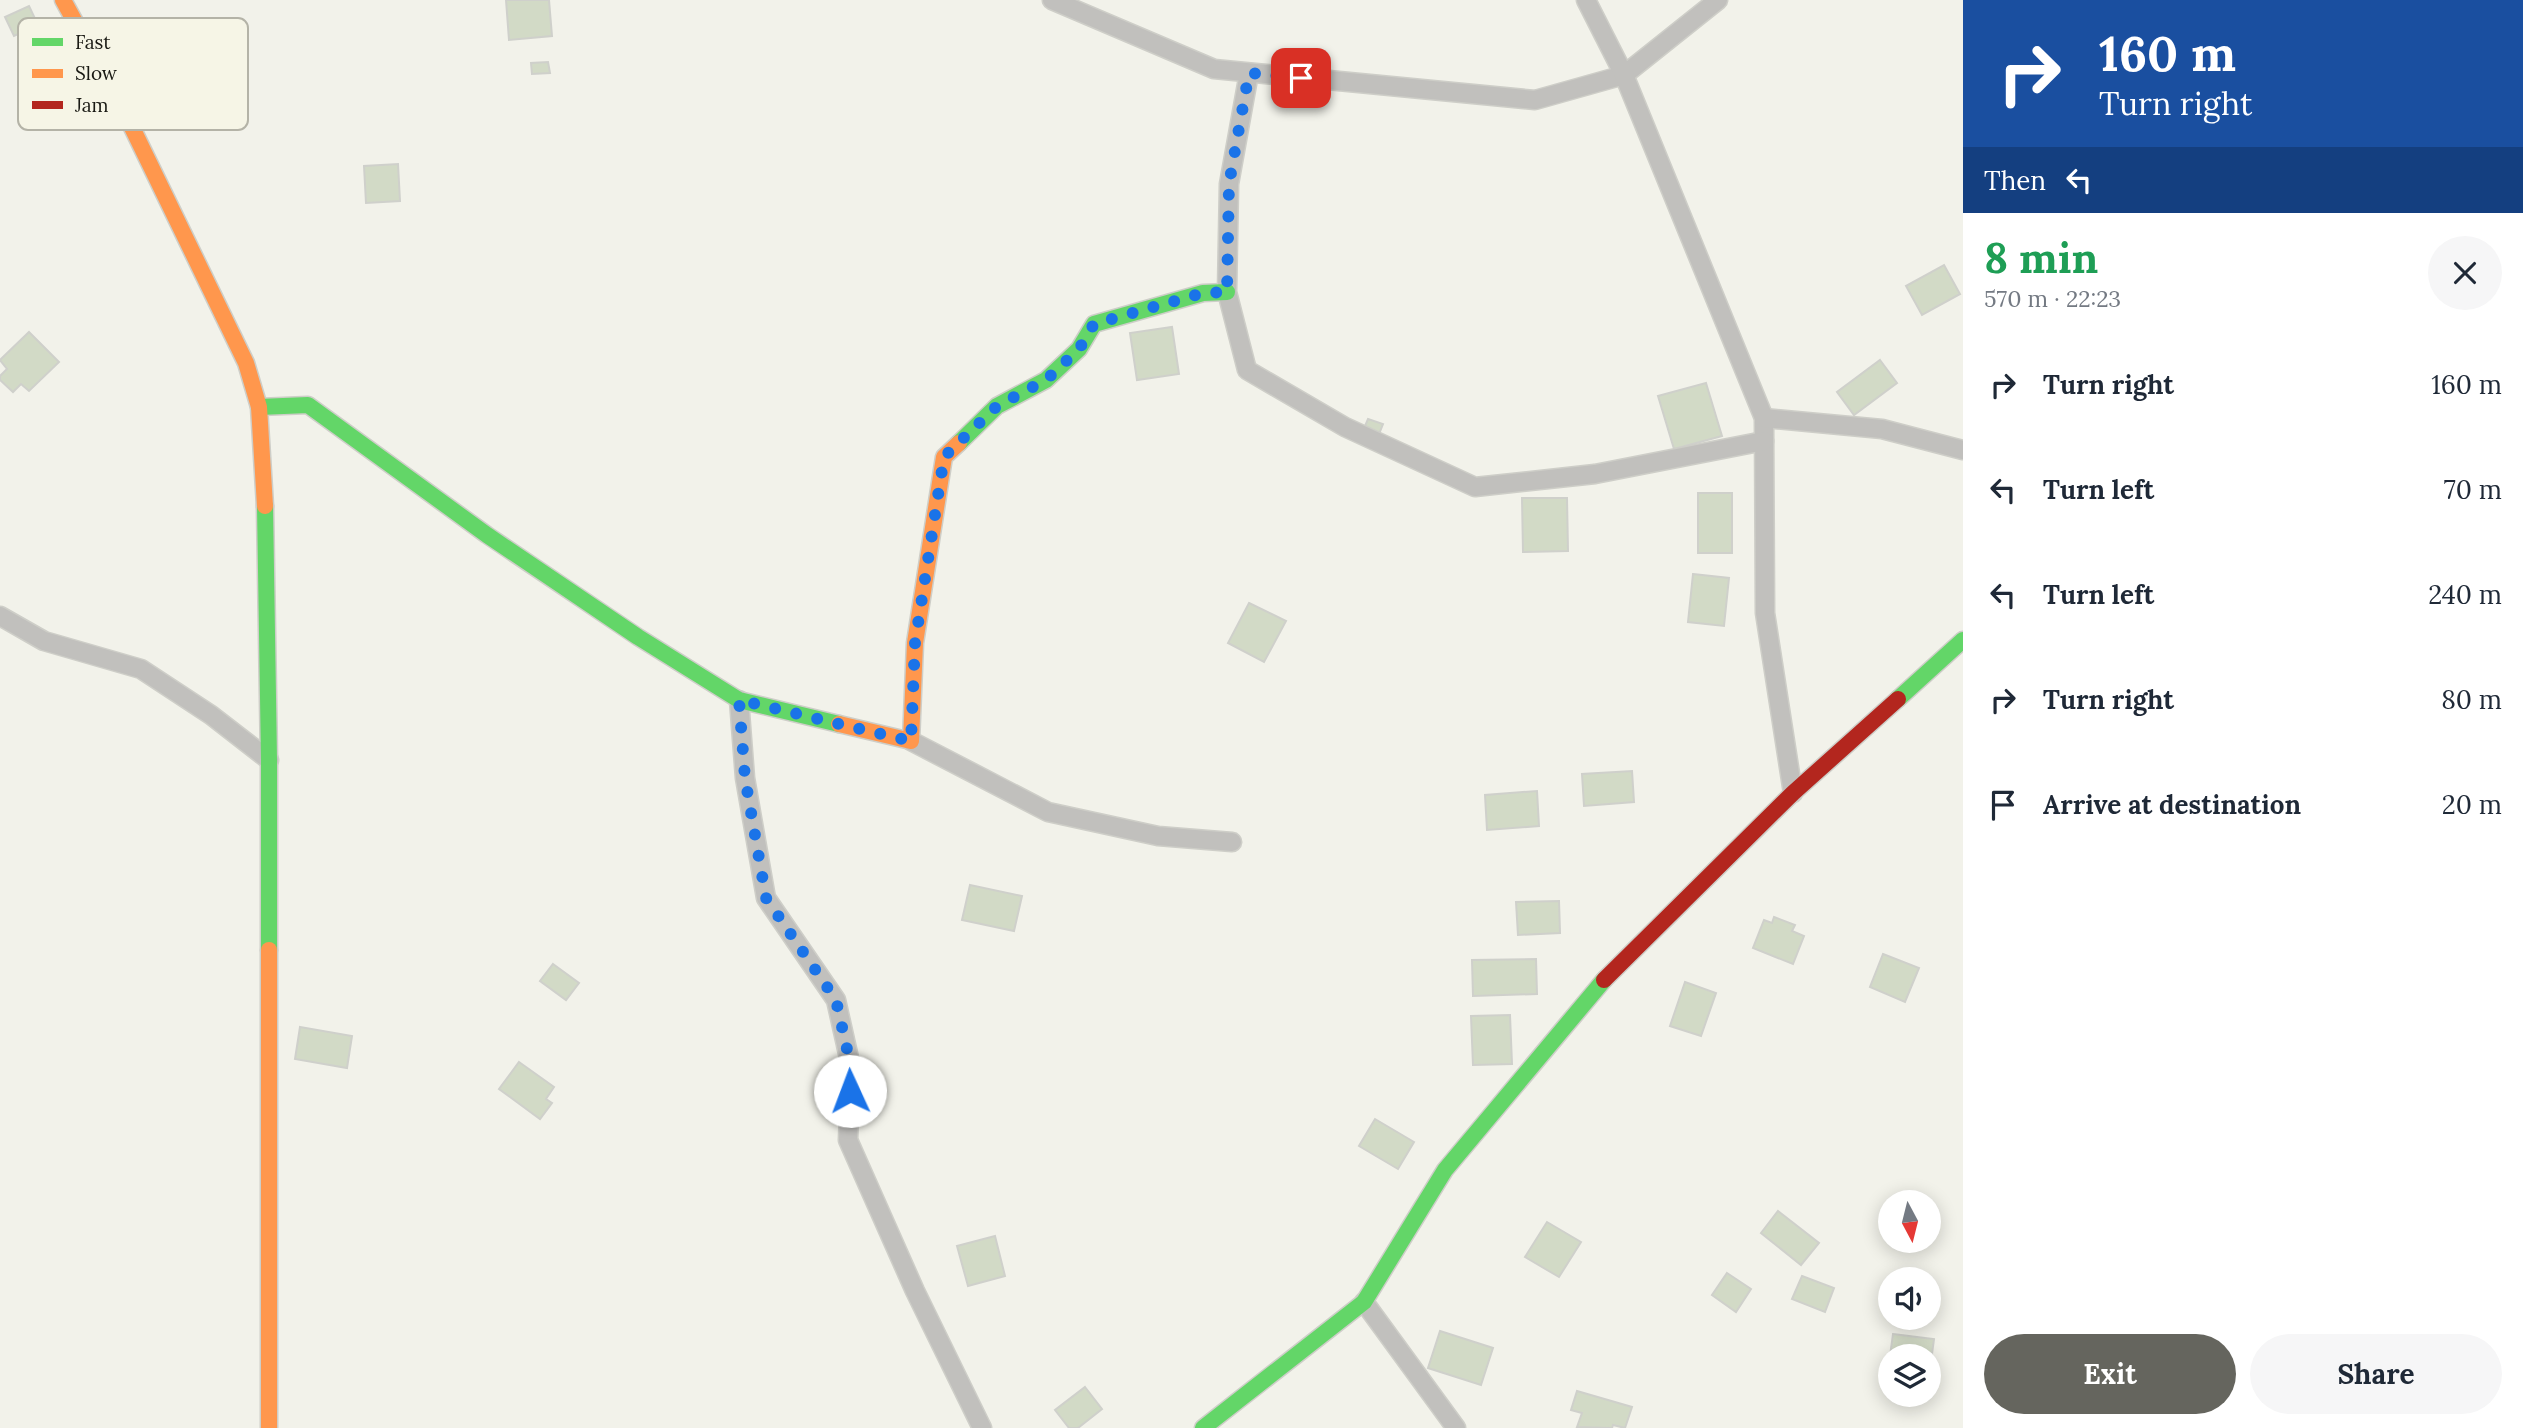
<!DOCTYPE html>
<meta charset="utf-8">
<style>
body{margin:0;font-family:Lora,serif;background:#f6f6f7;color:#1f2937;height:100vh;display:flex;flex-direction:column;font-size:26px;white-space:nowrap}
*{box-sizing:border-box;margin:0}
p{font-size:23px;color:#747a83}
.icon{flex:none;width:38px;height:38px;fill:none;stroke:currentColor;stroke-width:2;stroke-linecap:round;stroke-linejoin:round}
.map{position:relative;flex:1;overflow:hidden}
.details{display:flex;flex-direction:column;background:#fff;width:560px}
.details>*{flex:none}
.hud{background:#1a4fa0;color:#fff;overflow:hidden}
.needle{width:46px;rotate:173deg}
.buttons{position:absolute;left:1878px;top:1190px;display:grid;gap:14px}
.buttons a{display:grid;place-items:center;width:63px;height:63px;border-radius:50%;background:#fff;box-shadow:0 4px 18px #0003;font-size:35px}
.pin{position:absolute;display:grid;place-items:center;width:60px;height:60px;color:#fff;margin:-30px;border-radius:14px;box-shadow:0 4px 10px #0006}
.me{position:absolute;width:77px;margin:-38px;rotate:358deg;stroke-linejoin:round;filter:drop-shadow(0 0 5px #0008)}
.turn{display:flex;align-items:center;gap:24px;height:147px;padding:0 21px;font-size:32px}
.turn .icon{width:91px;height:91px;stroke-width:2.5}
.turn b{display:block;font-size:49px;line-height:60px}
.then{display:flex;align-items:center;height:66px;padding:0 21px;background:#0003;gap:14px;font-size:26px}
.round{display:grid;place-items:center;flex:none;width:74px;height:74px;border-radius:37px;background:#f6f6f7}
.summary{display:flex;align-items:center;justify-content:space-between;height:119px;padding:0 21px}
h1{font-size:42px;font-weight:800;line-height:52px;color:#1e9e55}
.cta{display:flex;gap:14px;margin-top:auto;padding:14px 21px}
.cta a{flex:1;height:80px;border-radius:42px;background:#65655e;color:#fff;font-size:28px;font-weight:800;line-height:80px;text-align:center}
.cta a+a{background:#f6f6f7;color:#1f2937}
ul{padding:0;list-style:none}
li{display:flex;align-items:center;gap:21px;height:105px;padding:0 21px}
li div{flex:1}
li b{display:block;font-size:26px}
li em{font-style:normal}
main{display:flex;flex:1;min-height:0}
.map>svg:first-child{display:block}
.building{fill:#d2dac6;stroke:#cfd0cb;stroke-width:2}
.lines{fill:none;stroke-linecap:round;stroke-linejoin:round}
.street-casing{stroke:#cecec8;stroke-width:21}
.fast-casing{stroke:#cecec8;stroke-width:19}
.slow-casing{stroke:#cecec8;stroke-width:19}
.jam-casing{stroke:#cecec8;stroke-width:19}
.street{stroke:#c1c0bd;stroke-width:18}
.fast{stroke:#63d668;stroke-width:16}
.slow{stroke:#ff974d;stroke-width:16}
.jam{stroke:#b3261e;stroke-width:16}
.route{stroke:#1a73e8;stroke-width:12;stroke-dasharray:0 21.6}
.key{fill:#f6f5e6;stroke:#b4b3a7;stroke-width:2}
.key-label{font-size:19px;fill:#191913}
</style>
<main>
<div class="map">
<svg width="1963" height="1428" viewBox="0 0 1963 1428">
<rect width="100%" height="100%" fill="#f2f2ea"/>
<!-- building -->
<g class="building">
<path d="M 506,0 L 549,0 L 552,36 L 509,40 Z"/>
<path d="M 29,6 L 38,25 L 14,36 L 5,17 Z"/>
<path d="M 548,62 L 550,73 L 532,74 L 531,63 Z"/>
<path d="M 398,164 L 400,201 L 366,203 L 364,166 Z"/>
<path d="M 1944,265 L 1960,294 L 1922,315 L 1906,286 Z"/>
<path d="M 1172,327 L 1179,374 L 1137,380 L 1130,333 Z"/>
<path d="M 29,332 L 59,362 L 29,391 L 21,384 L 13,392 L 0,380 L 0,376 L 7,369 L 0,360 Z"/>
<path d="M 1880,360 L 1897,383 L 1854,415 L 1837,392 Z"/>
<path d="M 1706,383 L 1722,436 L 1674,449 L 1658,396 Z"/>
<path d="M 1368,419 L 1383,424 L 1377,439 L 1362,433 Z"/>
<rect x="1698" y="493" width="34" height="60"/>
<path d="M 1522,498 L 1567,498 L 1568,551 L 1523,552 Z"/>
<path d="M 1693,574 L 1729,578 L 1724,626 L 1688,622 Z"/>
<path d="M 1249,603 L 1286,621 L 1264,662 L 1228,643 Z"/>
<path d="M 1632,771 L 1634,802 L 1584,806 L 1582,774 Z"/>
<path d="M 1537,791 L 1539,826 L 1487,830 L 1485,795 Z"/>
<path d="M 970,885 L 1022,896 L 1014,931 L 962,920 Z"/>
<path d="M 1559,901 L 1560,933 L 1518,935 L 1516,902 Z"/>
<path d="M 1774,917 L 1795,925 L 1792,931 L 1804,936 L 1793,964 L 1753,948 L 1764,920 L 1772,923 Z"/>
<path d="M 1883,954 L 1919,968 L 1905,1002 L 1870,987 Z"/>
<path d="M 1536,959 L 1537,994 L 1473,996 L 1472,960 Z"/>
<path d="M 553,964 L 579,983 L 566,1000 L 540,981 Z"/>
<path d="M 1685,982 L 1716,993 L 1701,1036 L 1670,1026 Z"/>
<path d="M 1510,1015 L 1512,1064 L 1473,1065 L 1471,1016 Z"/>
<path d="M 300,1027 L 352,1036 L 347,1068 L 295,1059 Z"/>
<path d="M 519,1062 L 554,1087 L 546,1099 L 552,1103 L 540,1119 L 499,1089 Z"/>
<path d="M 1375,1119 L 1414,1142 L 1398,1169 L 1359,1146 Z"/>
<path d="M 1778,1211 L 1819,1243 L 1801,1265 L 1761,1233 Z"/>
<path d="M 1547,1222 L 1581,1242 L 1559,1277 L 1525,1257 Z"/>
<path d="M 995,1236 L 1005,1276 L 968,1286 L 957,1246 Z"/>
<path d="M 1727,1273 L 1751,1289 L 1736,1312 L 1712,1295 Z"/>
<path d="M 1802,1276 L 1834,1288 L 1825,1312 L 1792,1299 Z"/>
<path d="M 1440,1331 L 1493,1348 L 1481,1385 L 1428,1368 Z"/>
<path d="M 1893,1334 L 1934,1339 L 1930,1369 L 1928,1356 L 1890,1356 Z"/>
<path d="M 1085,1387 L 1102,1409 L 1078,1428 L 1069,1428 L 1055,1410 Z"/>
<path d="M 1577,1391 L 1632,1407 L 1625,1428 L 1613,1425 L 1612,1428 L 1577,1427 L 1582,1413 L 1571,1410 Z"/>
</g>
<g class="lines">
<!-- street casing -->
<g class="street-casing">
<g id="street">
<path d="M 1052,0 L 1214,69 L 1535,100 L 1624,75 L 1718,0"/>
<path d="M 1586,0 L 1624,75 L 1764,418 L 1765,613 L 1793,793"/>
<path d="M 1249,73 L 1229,184 L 1227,292 L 1247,370 L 1345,427 L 1475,487 L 1595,474 L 1764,441"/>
<path d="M 1764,418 L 1882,429 L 1963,450"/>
<path d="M 0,616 L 44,641 L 141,669 L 211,715 L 269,760"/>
<path d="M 739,700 L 745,778 L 766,898 L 836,1000 L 851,1067 L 848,1140 L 915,1291 L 982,1428"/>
<path d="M 911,741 L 1048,812 L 1158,836 L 1232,842"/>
<path d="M 1364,1302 L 1456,1428"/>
</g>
</g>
<!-- fast casing -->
<g class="fast-casing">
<g id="fast">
<path d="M 259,407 L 308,405 L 487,535 L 638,637 L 739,700 L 839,724"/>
<path d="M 959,443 L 997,406 L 1046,380 L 1079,349 L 1094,324 L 1203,293 L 1227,292"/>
<path d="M 265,506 L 269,760 L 269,950"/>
<path d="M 1898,699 L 1963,640"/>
<path d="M 1203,1428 L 1364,1302 L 1445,1170 L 1604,980"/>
</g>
</g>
<!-- slow casing -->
<g class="slow-casing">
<g id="slow">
<path d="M 63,0 L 126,115 L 246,363 L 259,407 L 265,506"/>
<path d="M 839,724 L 911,741 L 915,643 L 944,457 L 959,443"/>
<path d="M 269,950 L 269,1428"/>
</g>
</g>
<!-- jam casing -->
<g class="jam-casing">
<path id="jam" d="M 1604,980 L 1793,793 L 1898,699"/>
</g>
<!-- street -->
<use href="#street" class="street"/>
<!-- fast -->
<use href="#fast" class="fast"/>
<!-- slow -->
<use href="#slow" class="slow"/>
<!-- jam -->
<use href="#jam" class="jam"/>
</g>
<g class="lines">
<!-- route -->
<path class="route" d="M 850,1091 L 851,1067 L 836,1000 L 766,898 L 745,778 L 739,700 L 911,741 L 915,643 L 944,457 L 997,406 L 1046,380 L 1079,349 L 1094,324 L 1203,293 L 1227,292 L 1229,184 L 1249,73 L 1301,78"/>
</g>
<!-- legend -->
<rect x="18" y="18" width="230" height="112" rx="10" class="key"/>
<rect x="32" y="38" width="31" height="8" fill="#63d668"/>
<rect x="32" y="69" width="31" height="9" fill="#ff974d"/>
<rect x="32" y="101" width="31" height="8" fill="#b3261e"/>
<g class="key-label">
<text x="75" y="49">Fast</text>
<text x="75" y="80">Slow</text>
<text x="75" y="112">Jam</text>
</g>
</svg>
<div class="buttons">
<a><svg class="needle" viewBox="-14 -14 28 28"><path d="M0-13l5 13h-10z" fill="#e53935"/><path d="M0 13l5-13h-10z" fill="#747a83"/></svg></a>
<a><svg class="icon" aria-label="sound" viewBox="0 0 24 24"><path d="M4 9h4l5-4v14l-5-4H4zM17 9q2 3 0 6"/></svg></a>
<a><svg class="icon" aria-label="layers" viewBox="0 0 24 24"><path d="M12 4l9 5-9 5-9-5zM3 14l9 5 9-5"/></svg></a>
</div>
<div class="pin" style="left:1301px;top:78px;background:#d93025"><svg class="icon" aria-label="arrive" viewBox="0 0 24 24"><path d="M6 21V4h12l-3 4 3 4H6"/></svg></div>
<svg class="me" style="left:850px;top:1091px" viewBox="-20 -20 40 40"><circle r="19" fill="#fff"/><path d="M0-13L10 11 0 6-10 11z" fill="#1a73e8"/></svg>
</div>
<section class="details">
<div class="hud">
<div class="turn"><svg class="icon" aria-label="right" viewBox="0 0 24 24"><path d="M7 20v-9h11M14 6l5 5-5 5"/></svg><div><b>160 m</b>Turn right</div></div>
<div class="then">Then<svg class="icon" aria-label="left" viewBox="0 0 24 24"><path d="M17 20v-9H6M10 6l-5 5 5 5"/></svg></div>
</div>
<div class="summary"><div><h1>8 min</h1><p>570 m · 22:23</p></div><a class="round"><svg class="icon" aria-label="close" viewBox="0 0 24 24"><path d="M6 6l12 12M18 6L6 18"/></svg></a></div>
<ul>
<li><svg class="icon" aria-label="right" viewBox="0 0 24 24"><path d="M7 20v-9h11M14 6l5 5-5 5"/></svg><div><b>Turn right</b></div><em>160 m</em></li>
<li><svg class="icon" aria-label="left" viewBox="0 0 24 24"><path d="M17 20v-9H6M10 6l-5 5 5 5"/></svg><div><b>Turn left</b></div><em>70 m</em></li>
<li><svg class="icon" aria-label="left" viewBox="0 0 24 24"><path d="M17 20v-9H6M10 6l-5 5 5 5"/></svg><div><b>Turn left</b></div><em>240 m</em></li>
<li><svg class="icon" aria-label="right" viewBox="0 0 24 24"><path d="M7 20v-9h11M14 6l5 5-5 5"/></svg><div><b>Turn right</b></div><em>80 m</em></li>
<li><svg class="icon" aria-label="arrive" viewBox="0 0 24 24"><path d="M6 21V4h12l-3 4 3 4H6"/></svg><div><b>Arrive at destination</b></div><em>20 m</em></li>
</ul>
<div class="cta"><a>Exit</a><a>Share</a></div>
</section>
</main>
